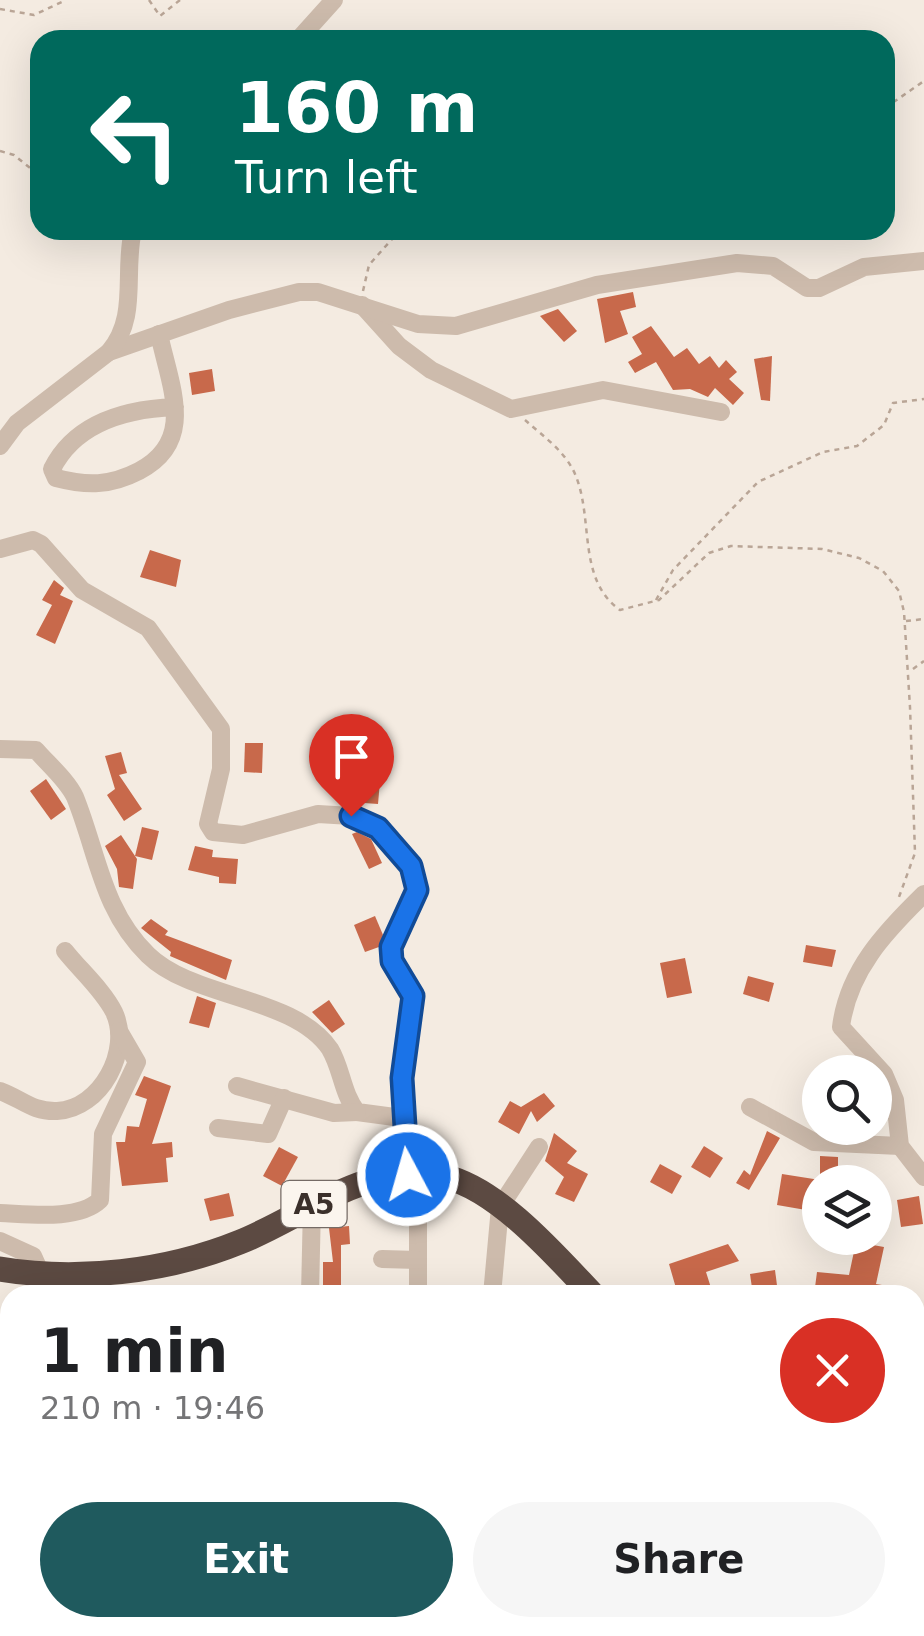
<!DOCTYPE html>
<meta charset="utf-8">
<style>
body{margin:0;font-family:"DejaVu Sans",sans-serif;background:#f6f6f6;color:#202124;height:100vh;display:flex;flex-direction:column;font-size:38px;white-space:nowrap}
*{box-sizing:border-box;margin:0}
p{font-size:32px;color:#757577}
.icon{flex:none;width:55px;height:55px;fill:none;stroke:currentColor;stroke-width:2;stroke-linecap:round;stroke-linejoin:round}
.map{position:relative;flex:1;overflow:hidden}
.sheet{position:absolute;left:0px;top:1285px;width:925px;height:352px;display:flex;flex-direction:column;background:#fff;border-radius:30px 30px 0 0;box-shadow:0 10px 40px #0002}
.sheet>*{flex:none}
.guide{position:absolute;left:30px;top:30px;width:865px;height:210px;border-radius:30px;box-shadow:0 10px 40px #0002;background:#00695c;color:#fff;overflow:hidden}
.fabs{position:absolute;left:802px;top:1055px;display:grid;gap:20px}
.fabs a{display:grid;place-items:center;width:90px;height:90px;border-radius:50%;background:#fff;box-shadow:0 10px 40px #0002;font-size:50px}
.pin{position:absolute;display:grid;place-items:center;width:85px;height:85px;color:#fff;margin:-102px -42px;border-radius:50% 50% 50% 0;rotate:-45deg;box-shadow:0 0 10px #0007}
.pin .icon{rotate:45deg}
.me{position:absolute;width:110px;margin:-55px;rotate:354deg;stroke-linejoin:round;filter:drop-shadow(0 0 8px #0008)}
.turn{display:flex;align-items:center;gap:35px;height:210px;padding:0 40px;font-size:45px}
.turn .icon{width:130px;height:130px;stroke-width:2.5}
.turn b{display:block;font-size:70px;line-height:85px}
.round{display:grid;place-items:center;flex:none;width:105px;height:105px;border-radius:52px;background:#f6f6f6}
.overview{display:flex;align-items:center;justify-content:space-between;height:170px;padding:0 40px}
h1{font-size:60px;font-weight:800;line-height:75px}
.cta{display:flex;gap:20px;margin-top:auto;padding:20px 40px}
.cta a{flex:1;height:115px;border-radius:60px;background:#1f5a5e;color:#fff;font-size:40px;font-weight:800;line-height:115px;text-align:center}
.cta a+a{background:#f6f6f6;color:#202124}
.map>svg:first-child{display:block}
.building{fill:#c8694b}
.lines{fill:none;stroke-linecap:round;stroke-linejoin:round}
.path{stroke:#b9a596;stroke-width:2.5;stroke-dasharray:5 5;stroke-linecap:butt}
.minor{stroke:#cdbbac;stroke-width:18}
.highway{stroke:#5c4a42;stroke-width:25}
.route-casing{stroke:#114b97;stroke-width:25}
.route{stroke:#1a73e8;stroke-width:18}
.labels{text-anchor:middle;dominant-baseline:central;stroke-width:10;stroke-linejoin:round;paint-order:stroke}
.shield{fill:#fbf5ee;stroke:#756b66;stroke-width:2.5}
.shield-label{font-size:28px;font-weight:bold;fill:#3b302b}
</style>
<div class="map">
<svg width="924" height="1636" viewBox="0 0 924 1636">
<rect width="100%" height="100%" fill="#f4ebe1"/>
<!-- building -->
<g class="building">
<path d="M 633,292 L 636,307 L 620,311 L 628,334 L 605,343 L 597,299 Z"/>
<path d="M 558,309 L 577,331 L 564,342 L 540,316 Z"/>
<path d="M 651,326 L 674,357 L 687,348 L 699,364 L 710,356 L 719,368 L 726,360 L 737,372 L 729,379 L 744,393 L 733,405 L 715,388 L 708,397 L 690,389 L 673,390 L 656,362 L 635,373 L 628,362 L 642,354 L 632,337 Z"/>
<path d="M 772,356 L 770,401 L 761,400 L 754,359 Z"/>
<path d="M 212,369 L 215,391 L 192,395 L 189,373 Z"/>
<path d="M 150,550 L 181,560 L 176,587 L 140,577 Z"/>
<path d="M 54,580 L 64,588 L 60,595 L 73,601 L 55,644 L 36,635 L 52,605 L 42,600 Z"/>
<path d="M 245,743 L 263,743 L 262,773 L 244,772 Z"/>
<path d="M 121,752 L 127,773 L 119,775 L 142,809 L 124,821 L 107,795 L 115,789 L 105,756 Z"/>
<path d="M 46,779 L 66,809 L 51,820 L 30,791 Z"/>
<path d="M 352,779 L 380,781 L 378,804 L 350,802 Z"/>
<path d="M 142,827 L 159,831 L 152,860 L 135,856 Z"/>
<path d="M 357,832 L 371,839 L 382,863 L 369,869 L 352,834 Z"/>
<path d="M 121,835 L 137,859 L 133,889 L 119,887 L 117,869 L 105,846 Z"/>
<path d="M 195,846 L 213,850 L 212,857 L 238,859 L 236,884 L 219,883 L 219,877 L 188,870 Z"/>
<path d="M 375,916 L 383,935 L 379,947 L 365,952 L 354,925 Z"/>
<path d="M 151,919 L 168,931 L 165,935 L 232,960 L 226,980 L 170,956 L 171,952 L 141,928 Z"/>
<path d="M 806,945 L 836,950 L 832,967 L 803,962 Z"/>
<path d="M 685,958 L 692,993 L 667,998 L 660,963 Z"/>
<path d="M 748,976 L 774,983 L 769,1002 L 743,994 Z"/>
<path d="M 197,996 L 216,1003 L 209,1028 L 189,1023 Z"/>
<path d="M 329,1000 L 345,1024 L 332,1033 L 312,1012 Z"/>
<path d="M 144,1076 L 171,1086 L 152,1144 L 172,1142 L 173,1157 L 166,1158 L 168,1182 L 122,1186 L 116,1142 L 125,1142 L 127,1126 L 139,1127 L 147,1099 L 135,1095 Z"/>
<path d="M 544,1093 L 555,1106 L 537,1122 L 531,1111 L 519,1134 L 498,1122 L 510,1101 L 521,1107 Z"/>
<path d="M 767,1131 L 780,1138 L 749,1190 L 736,1183 L 744,1170 L 750,1175 Z"/>
<path d="M 554,1133 L 577,1151 L 567,1163 L 588,1174 L 574,1202 L 555,1194 L 564,1177 L 545,1161 Z"/>
<path d="M 704,1146 L 723,1158 L 710,1178 L 691,1167 Z"/>
<path d="M 279,1147 L 298,1157 L 282,1186 L 263,1176 Z"/>
<path d="M 820,1156 L 838,1157 L 838,1182 L 820,1182 L 820,1224 L 805,1223 L 806,1210 L 777,1205 L 782,1174 L 820,1180 Z"/>
<path d="M 660,1164 L 682,1176 L 672,1194 L 650,1182 Z"/>
<path d="M 229,1193 L 234,1216 L 210,1221 L 204,1199 Z"/>
<path d="M 919,1196 L 923,1224 L 901,1227 L 897,1200 Z"/>
<path d="M 349,1226 L 350,1244 L 341,1245 L 341,1286 L 323,1287 L 323,1262 L 333,1262 L 329,1228 Z"/>
<path d="M 856,1242 L 884,1247 L 876,1284 L 882,1285 L 880,1295 L 814,1295 L 817,1272 L 849,1275 Z"/>
<path d="M 728,1244 L 739,1261 L 706,1272 L 712,1291 L 678,1295 L 669,1264 Z"/>
<path d="M 775,1270 L 778,1293 L 753,1295 L 750,1274 Z"/>
</g>
<g class="lines">
<!-- path -->
<g class="path">
<path d="M 149,0 L 160,16 L 180,0"/>
<path d="M 0,9 L 34,15 L 66,0"/>
<path d="M 885,108 L 924,81"/>
<path d="M 0,151 L 14,155 L 40,176"/>
<path d="M 363,291 L 369,265 L 400,230"/>
<path d="M 525,420 C 544,437 568,453 577,479 C 593,523 578,580 620,610 L 659,600 L 709,553 L 731,546 L 822,549 L 859,558 L 883,571 L 899,591 L 904,612 L 910,707 L 915,853 L 899,897"/>
<path d="M 656,600 L 673,570 L 758,482 L 823,452 L 857,446 L 884,425 L 893,403 L 924,399"/>
<path d="M 906,621 L 924,619"/>
<path d="M 913,669 L 924,661"/>
<path d="M 145,1636 L 148,1628"/>
<path d="M 871,1636 L 876,1628"/>
</g>
<!-- minor -->
<g class="minor">
<path d="M 298,40 L 334,0"/>
<path d="M 362,305 L 399,346 L 431,370 L 511,409 L 603,390 L 721,412"/>
<path d="M 159,334 C 170,386 197,441 139,471 C 110,486 87,486 56,478 L 52,469 C 75,423 126,409 175,407"/>
<path d="M 109,352 L 229,310 L 299,292 L 318,292 L 418,324 L 456,326 L 597,285 L 737,263 L 773,266 L 807,288 L 819,288 L 864,267 L 924,261"/>
<path d="M 0,446 L 17,423 L 109,352 C 139,317 123,273 133,230"/>
<path d="M 0,549 L 33,540 L 41,544 L 82,590 L 148,628 L 221,729 L 221,769 L 208,824 L 213,832 L 243,835 L 318,814 L 351,816 L 378,828 L 411,866 L 417,890 L 391,947 L 393,961 L 413,996 L 402,1078 L 408,1175"/>
<path d="M 0,749 L 36,750 C 48,764 67,780 75,797 C 98,854 102,910 148,955 C 193,999 294,996 330,1049 C 342,1069 342,1093 357,1112 L 402,1118"/>
<path d="M 924,894 C 885,932 848,971 841,1027 L 884,1074 L 895,1100 L 900,1146 L 924,1177"/>
<path d="M 237,1086 L 334,1113 L 357,1112"/>
<path d="M 0,1091 C 22,1099 32,1112 57,1111 C 101,1109 132,1050 114,1012 C 103,990 80,970 65,951"/>
<path d="M 750,1107 L 814,1142 L 900,1146"/>
<path d="M 218,1128 L 268,1134 L 284,1098"/>
<path d="M 418,1176 L 418,1295"/>
<path d="M 0,1213 C 28,1214 78,1221 100,1200 L 103,1134 L 137,1062 L 119,1031"/>
<path d="M 0,1241 L 33,1256 L 42,1276"/>
<path d="M 382,1259 L 418,1260"/>
<path d="M 56,1295 L 56,1277"/>
<path d="M 310,1295 L 312,1205"/>
<path d="M 492,1295 L 500,1207 L 539,1147"/>
<path d="M 915,1500 L 924,1495"/>
<path d="M 301,1636 L 302,1628"/>
<path d="M 428,1636 L 429,1628"/>
<path d="M 540,1636 L 540,1628"/>
<path d="M 645,1636 L 645,1628"/>
</g>
<!-- highway -->
<g class="highway">
<path d="M 0,1269 C 77,1282 166,1272 240,1242 C 306,1216 368,1159 446,1177 C 499,1190 556,1256 593,1295"/>
<path d="M 915,1337 L 924,1340"/>
</g>
</g>
<g class="lines">
<!-- route casing -->
<g class="route-casing">
<path id="route" d="M 351,816 L 378,828 L 411,866 L 417,890 L 391,947 L 392,961 L 413,996 L 402,1078 L 408,1175"/>
</g>
<!-- route -->
<use href="#route" class="route"/>
</g>
<g class="labels">
<!-- shield labels -->
<rect class="shield" x="281.5" y="1181" width="65" height="46" rx="8"/>
<g class="shield-label">
<text x="314" y="1204">A5</text>
</g>
</g>
</svg>
<div class="fabs">
<a><svg class="icon" aria-label="search" viewBox="0 0 24 24"><circle cx="10" cy="10" r="6"/><path d="M15 15l6 6"/></svg></a>
<a><svg class="icon" aria-label="layers" viewBox="0 0 24 24"><path d="M12 4l9 5-9 5-9-5zM3 14l9 5 9-5"/></svg></a>
</div>
<div class="pin" style="left:351px;top:816px;background:#d93025"><svg class="icon" aria-label="arrive" viewBox="0 0 24 24"><path d="M6 21V4h12l-3 4 3 4H6"/></svg></div>
<svg class="me" style="left:408px;top:1175px" viewBox="-20 -20 40 40"><circle r="17" fill="#1a73e8" stroke="#fff" stroke-width="3"/><path d="M0-11L8 9 0 5-8 9z" fill="#fff"/></svg>
<div class="guide">
<div class="turn"><svg class="icon" aria-label="left" viewBox="0 0 24 24"><path d="M17 20v-9H6M10 6l-5 5 5 5"/></svg><div><b>160 m</b>Turn left</div></div>
</div>
<section class="sheet">
<div class="overview"><div><h1>1 min</h1><p>210 m · 19:46</p></div><a class="round" style="background:#d93025;color:#fff"><svg class="icon" aria-label="close" viewBox="0 0 24 24"><path d="M6 6l12 12M18 6L6 18"/></svg></a></div>
<div class="cta"><a>Exit</a><a>Share</a></div>
</section>
</div>
